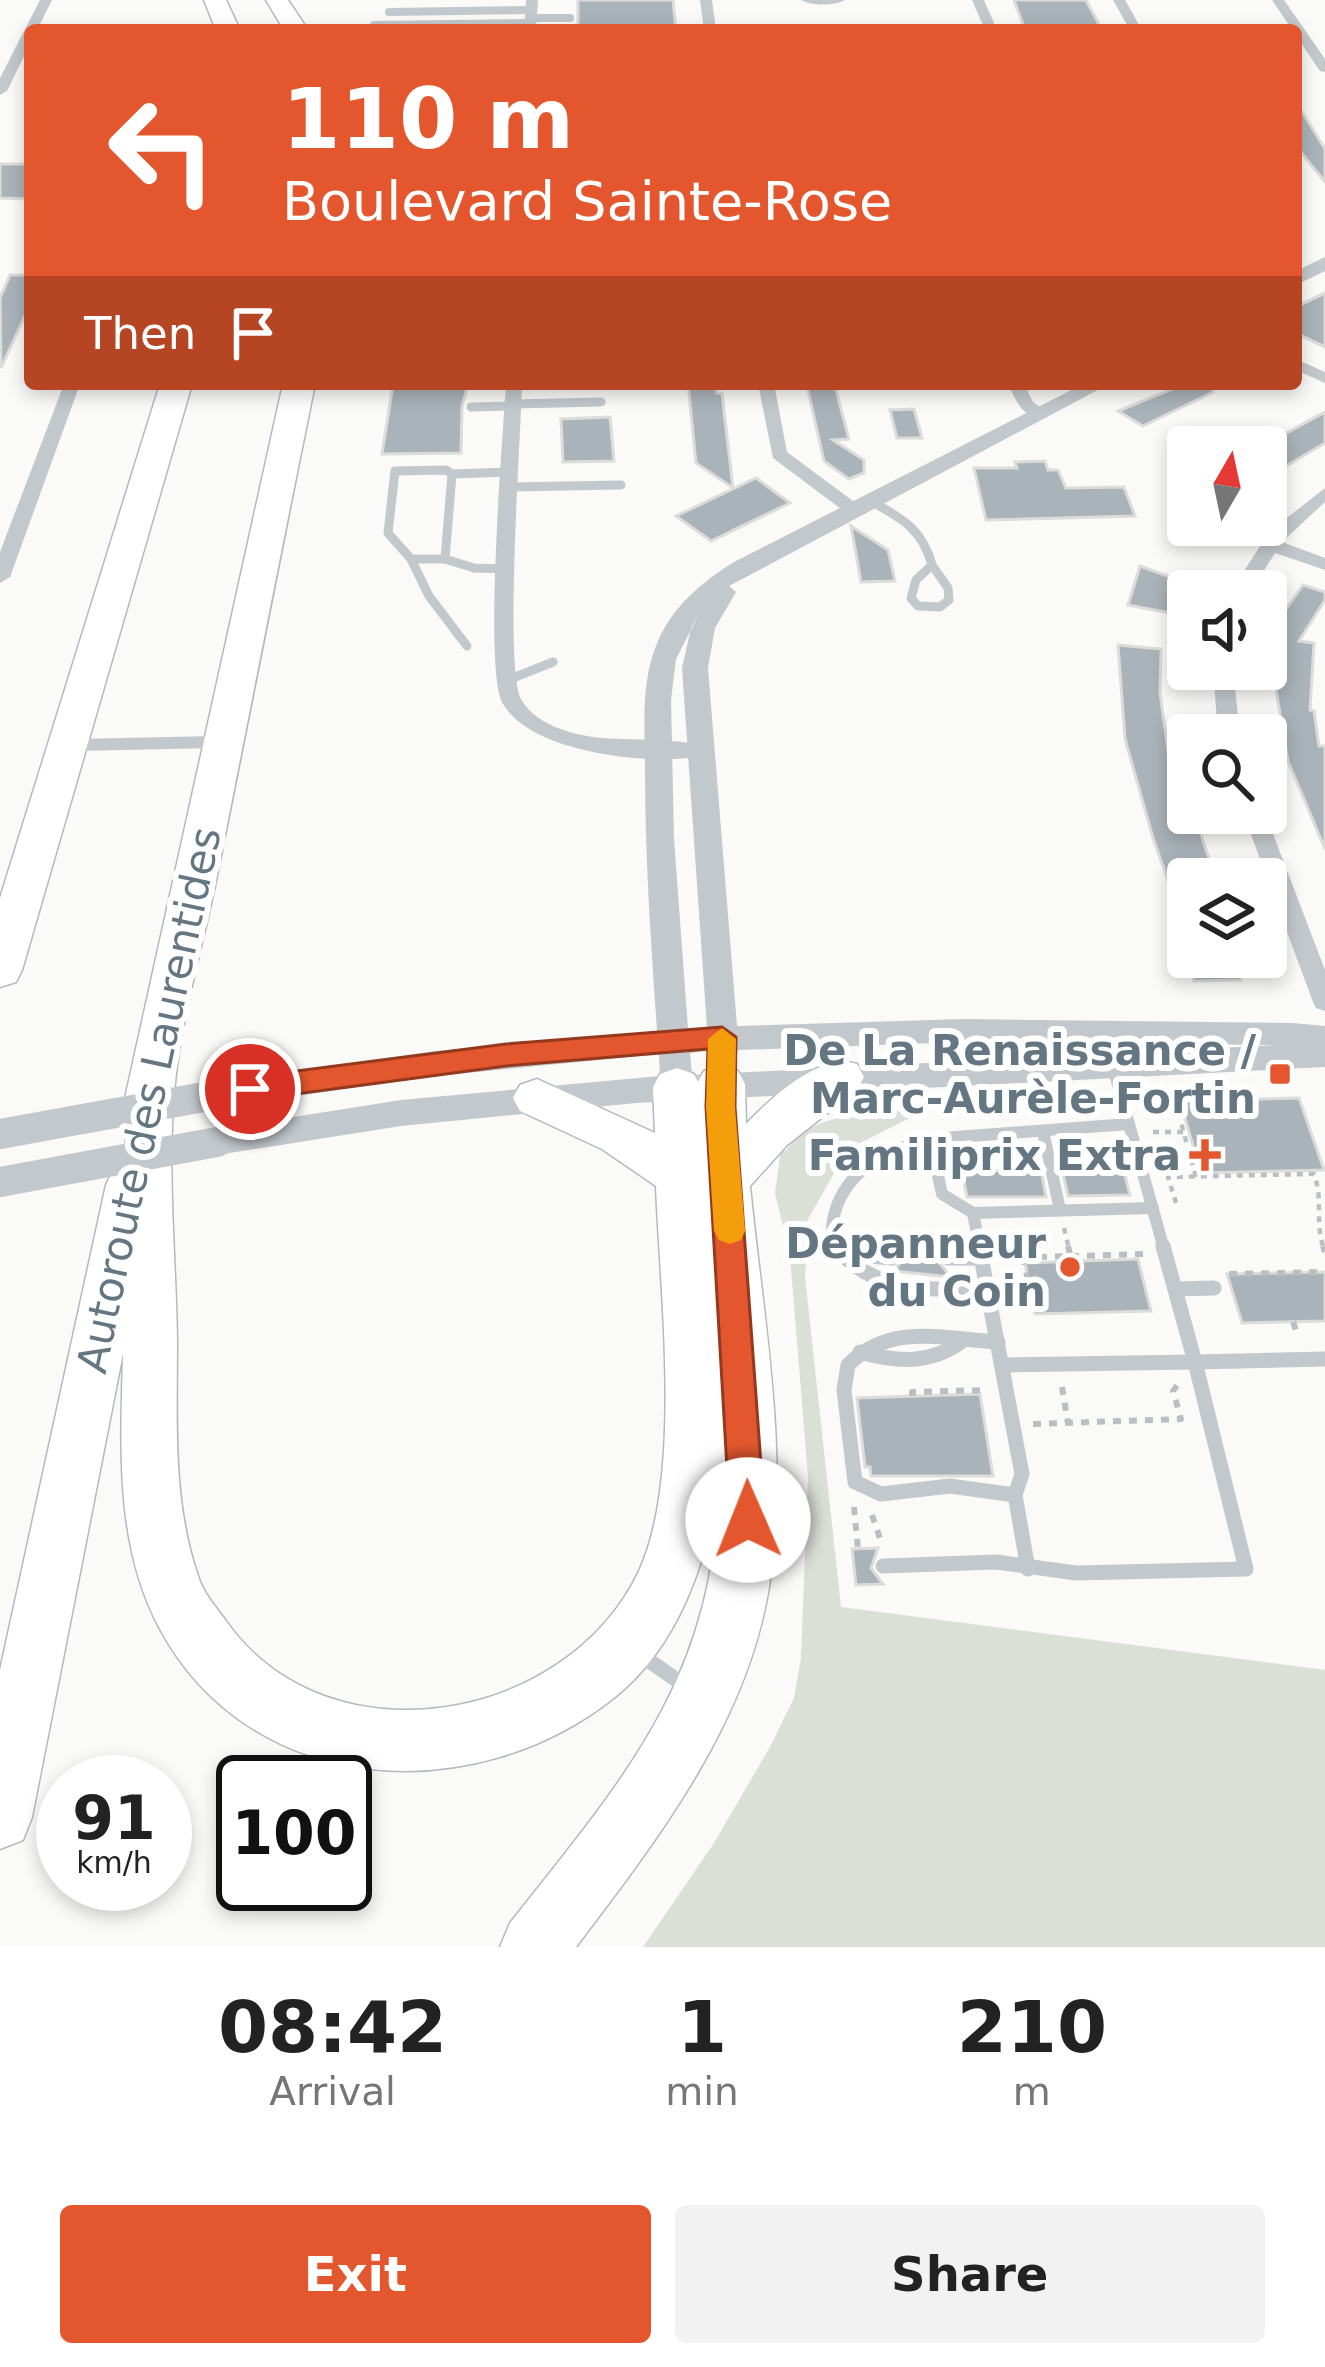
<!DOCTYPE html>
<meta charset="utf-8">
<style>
body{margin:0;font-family:"DejaVu Sans",sans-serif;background:#f2f2f2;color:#222;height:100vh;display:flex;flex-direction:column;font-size:45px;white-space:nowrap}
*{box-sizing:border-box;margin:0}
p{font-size:39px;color:#767676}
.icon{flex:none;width:66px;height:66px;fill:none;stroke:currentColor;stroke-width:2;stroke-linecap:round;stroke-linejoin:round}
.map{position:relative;height:1947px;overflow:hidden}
.drawer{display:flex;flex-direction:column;background:#fff;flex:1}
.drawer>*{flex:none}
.hud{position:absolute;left:24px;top:24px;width:1278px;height:366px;border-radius:12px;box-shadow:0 6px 18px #0003;background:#e4572e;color:#fff;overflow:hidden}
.needle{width:78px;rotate:9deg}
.buttons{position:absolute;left:1167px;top:426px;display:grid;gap:24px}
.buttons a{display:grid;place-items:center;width:120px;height:120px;border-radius:12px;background:#fff;box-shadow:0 6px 18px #0003;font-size:60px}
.speed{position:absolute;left:36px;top:1755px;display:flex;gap:24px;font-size:60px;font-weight:700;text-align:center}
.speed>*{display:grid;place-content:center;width:156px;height:156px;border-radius:50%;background:#fff;box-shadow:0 6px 18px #0003;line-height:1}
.speed small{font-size:30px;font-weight:400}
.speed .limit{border:6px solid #111;border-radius:18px;background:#fff;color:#111}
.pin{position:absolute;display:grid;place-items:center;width:102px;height:102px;color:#fff;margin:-51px;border:6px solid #fff;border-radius:50%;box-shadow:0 3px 12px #0007}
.me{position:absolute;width:132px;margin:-66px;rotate:359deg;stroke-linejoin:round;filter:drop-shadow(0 0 9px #0008)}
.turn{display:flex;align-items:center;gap:42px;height:252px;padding:0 60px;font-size:54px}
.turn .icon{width:156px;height:156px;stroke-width:2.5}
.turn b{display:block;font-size:84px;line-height:102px}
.then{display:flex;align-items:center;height:114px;padding:0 60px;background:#0003;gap:24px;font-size:45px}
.eta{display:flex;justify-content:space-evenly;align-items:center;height:204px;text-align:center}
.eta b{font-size:72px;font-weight:600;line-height:84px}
.primary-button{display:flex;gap:24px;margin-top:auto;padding:24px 60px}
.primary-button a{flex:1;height:138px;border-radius:12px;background:#e4572e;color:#fff;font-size:48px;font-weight:600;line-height:138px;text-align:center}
.primary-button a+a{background:#f2f2f2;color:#222}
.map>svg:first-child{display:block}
.green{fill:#dadfd7}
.building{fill:#aab3b9;stroke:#dcdcda;stroke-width:3}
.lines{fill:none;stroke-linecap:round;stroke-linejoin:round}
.motorway-casing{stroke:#b4b9bd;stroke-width:3}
.path-far1{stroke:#bbbfc2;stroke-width:4.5;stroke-dasharray:6 6;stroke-linecap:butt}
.path{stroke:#bbbfc2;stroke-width:6;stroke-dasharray:8 8;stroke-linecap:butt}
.service-far3{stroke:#c3c8cc;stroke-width:8}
.service-far2{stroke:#c3c8cc;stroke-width:9}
.service-far1{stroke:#c3c8cc;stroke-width:12}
.service{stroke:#c3c8cc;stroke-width:15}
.minor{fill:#c3c8cc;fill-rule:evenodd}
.tertiary{fill:#c3c8cc;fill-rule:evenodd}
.motorway{fill:#fff;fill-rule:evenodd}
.tertiary-bridge{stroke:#c3c8cc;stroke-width:30}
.route{fill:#e4572e;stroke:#94391e;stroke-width:3}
.slow{fill:#f59e0b}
.poi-dot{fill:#e4572e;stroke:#fff;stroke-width:4.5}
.labels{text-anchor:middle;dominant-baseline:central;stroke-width:12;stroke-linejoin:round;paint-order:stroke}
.poi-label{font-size:42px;font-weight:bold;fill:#657683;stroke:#fff;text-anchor:end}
.street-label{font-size:42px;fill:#657683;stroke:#fff}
</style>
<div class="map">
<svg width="1325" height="1947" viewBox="0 0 1325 1947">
<rect width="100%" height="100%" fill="#fafaf8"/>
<!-- green -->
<path class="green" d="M 910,1110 L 912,1117 L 860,1143 L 840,1163 L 808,1219 L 805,1277 L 841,1607 L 1325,1670 L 1325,1947 L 643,1947 L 714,1843 L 770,1747 L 794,1698 L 801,1658 L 808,1477 L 790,1256 L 775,1193 L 781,1149 L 786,1151 C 812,1111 867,1115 910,1110 Z"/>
<!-- building -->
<g class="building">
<path d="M 578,0 L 673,0 L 676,30 L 578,30 Z"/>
<path d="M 1014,0 L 1086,0 L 1102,30 L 1025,30 Z"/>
<path d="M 1296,102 L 1325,149 L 1325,182 L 1296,146 Z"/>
<path d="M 0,164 L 30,164 L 30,199 L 0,198 Z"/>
<path d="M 10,275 L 30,275 L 30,305 L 1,368 L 0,298 Z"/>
<path d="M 1325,293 L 1325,347 L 1296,333 L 1296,307 Z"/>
<path d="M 393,384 L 468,384 L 462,406 L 461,453 L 382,454 Z"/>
<path d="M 688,384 L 716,384 L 717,393 L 722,393 L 733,488 L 696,463 Z"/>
<path d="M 1184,384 L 1210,384 L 1213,392 L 1143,426 L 1118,411 Z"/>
<path d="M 807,386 L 835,386 L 849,439 L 833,440 L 864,460 L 864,473 L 849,479 L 824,461 Z"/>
<path d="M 914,409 L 922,438 L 897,438 L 890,410 Z"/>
<path d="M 1325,412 L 1325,443 L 1266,478 L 1266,444 Z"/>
<path d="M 610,417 L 614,461 L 563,462 L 561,419 Z"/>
<path d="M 1045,461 L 1048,470 L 1058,470 L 1066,488 L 1124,487 L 1135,516 L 986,520 L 974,468 L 1017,468 L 1015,462 Z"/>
<path d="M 756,478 L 790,503 L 711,541 L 676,516 Z"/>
<path d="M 851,526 L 888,550 L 895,581 L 861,582 Z"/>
<path d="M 1140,566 L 1179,580 L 1170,613 L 1128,605 Z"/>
<path d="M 1303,585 L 1325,592 L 1325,600 L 1299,641 L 1314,643 L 1310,710 L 1314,711 L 1319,746 L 1325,746 L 1325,849 L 1288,761 L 1274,678 L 1272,682 L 1276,623 Z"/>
<path d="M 1118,645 L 1161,649 L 1160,693 L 1173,786 L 1179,786 L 1188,813 L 1194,813 L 1213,871 L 1188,872 L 1188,923 L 1183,923 L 1153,838 L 1125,739 Z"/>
<path d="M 1187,957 L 1234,957 L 1241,980 L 1194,981 Z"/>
<path d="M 1299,1098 L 1324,1170 L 1201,1173 L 1180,1101 Z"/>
<path d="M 1123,1168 L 1130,1195 L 1068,1196 L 1062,1169 Z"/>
<path d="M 1041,1170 L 1046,1197 L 967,1197 L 962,1171 Z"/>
<path d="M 945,1245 L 936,1259 L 951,1277 L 894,1271 L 904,1258 L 895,1246 Z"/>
<path d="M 1138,1259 L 1151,1311 L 1035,1314 L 1025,1263 Z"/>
<path d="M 1325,1272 L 1325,1321 L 1242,1323 L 1227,1274 Z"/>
<path d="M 980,1394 L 993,1476 L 871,1476 L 870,1467 L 865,1467 L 857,1398 Z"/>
<path d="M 878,1548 L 871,1568 L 883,1584 L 856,1585 L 852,1549 Z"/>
</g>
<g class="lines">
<!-- motorway casing -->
<g class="motorway-casing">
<g id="motorway">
<path d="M 204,0 L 226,0 L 240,30 L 216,30 Z"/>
<path d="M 266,0 L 288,0 L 308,30 L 284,30 Z"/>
<path d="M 160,384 L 192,384 L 22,970 L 16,982 L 0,987 L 0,898 Z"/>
<path d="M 283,384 L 315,384 C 282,546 250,708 218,871 C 204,943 180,1019 174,1093 C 167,1172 176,1261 177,1341 C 177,1419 172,1501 198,1576 C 203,1593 216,1607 226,1621 C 327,1765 567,1724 639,1571 C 683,1476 660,1294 656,1186 L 602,1149 L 520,1111 L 513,1098 L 520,1085 L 537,1079 L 655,1133 L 653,1087 L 660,1074 L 677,1068 L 694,1074 L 698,1082 L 704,1071 L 721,1065 L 738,1071 L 745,1084 L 746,1124 C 771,1098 820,1052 857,1064 L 864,1077 L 857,1090 L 787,1145 L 750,1186 C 763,1318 790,1454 769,1587 C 747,1724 657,1840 576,1947 L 500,1947 L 510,1923 C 626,1776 715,1678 719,1481 C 708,1559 679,1646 615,1697 C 474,1810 251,1798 160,1629 C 114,1544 121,1445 123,1353 L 32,1817 L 23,1840 L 0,1849 L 0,1670 L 106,1185 L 113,1170 L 125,1166 L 126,1132 L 120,1121 Z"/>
</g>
</g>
<!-- path-far1 -->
<g class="path-far1">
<path d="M 1172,1090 L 1196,1177"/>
<path d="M 1153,1132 L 1184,1132"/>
<path d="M 1176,1203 L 1168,1177 L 1314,1174 C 1324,1202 1314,1221 1324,1249"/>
<path d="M 1064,1228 L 1069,1249"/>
<path d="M 910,1243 L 935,1242"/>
</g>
<!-- path -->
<g class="path">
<path d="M 1068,1246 L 1071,1259"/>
<path d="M 1323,1246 L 1325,1252"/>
<path d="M 1007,1258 L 1143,1254"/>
<path d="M 1229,1274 L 1325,1272"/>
<path d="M 1007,1289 L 1030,1289 L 1023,1258"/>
<path d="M 1293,1322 L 1298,1336"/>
<path d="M 1062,1387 L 1068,1423"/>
<path d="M 912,1396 L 912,1392 L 986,1390"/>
<path d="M 1033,1424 L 1181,1419 L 1173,1391 L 1179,1383"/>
<path d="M 854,1507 L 858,1549"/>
<path d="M 872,1515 L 882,1544"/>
</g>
<!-- service-far3 -->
<g class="service-far3">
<path d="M 389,12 L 531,10"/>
<path d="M 531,18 L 570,18"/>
<path d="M 374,25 L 531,23"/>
</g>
<!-- service-far2 -->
<g class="service-far2">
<path d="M 513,404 L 601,402"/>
<path d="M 471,407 L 513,406"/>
<path d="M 510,487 L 621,485"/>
<path d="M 869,500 C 901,518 922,528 932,565"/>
<path d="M 411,559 L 429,596 L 467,646"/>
<path d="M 445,559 L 411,559 L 388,533 L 395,471 L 446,470 L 452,474"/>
<path d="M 932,565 L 948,588 L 949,600 L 940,607 L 918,606 L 911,598 L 916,580 Z"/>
<path d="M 507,569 L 474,568 L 445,559 L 452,474 L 510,472"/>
<path d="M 505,681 L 553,662"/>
</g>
<!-- service-far1 -->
<g class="service-far1">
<path d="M 75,745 L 217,742"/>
<path d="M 1113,1067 L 1164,1249"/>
<path d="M 1043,1131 L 1060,1210"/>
<path d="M 973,1213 L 942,1194 L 930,1139 L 1129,1124"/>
<path d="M 838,1249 C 830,1238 831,1226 835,1212 C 847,1169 890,1148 930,1139"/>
<path d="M 980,1249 L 973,1213 L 1153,1208"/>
</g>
<!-- service -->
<g class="service">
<path d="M 835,1246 C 874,1295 931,1290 988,1288"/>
<path d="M 979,1246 L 1022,1474 L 1015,1495 L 1028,1569"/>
<path d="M 845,1254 L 892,1258"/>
<path d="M 948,1258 L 982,1258"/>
<path d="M 1175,1289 L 1214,1288"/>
<path d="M 998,1342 C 943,1339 891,1322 848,1365 L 844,1390 L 855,1482 L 881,1494 L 950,1486 L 1015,1495"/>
<path d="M 860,1352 C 896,1362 929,1365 961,1342"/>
<path d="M 1003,1365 L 1195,1362 L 1163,1246"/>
<path d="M 883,1566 L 996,1562 L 1076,1573 L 1246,1569 L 1195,1362 L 1325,1359"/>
<path d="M 641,1655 L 688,1688"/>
</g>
<!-- minor -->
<g class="minor">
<path d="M 40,0 L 52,0 L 37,30 L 30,30 L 30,44 L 7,91 L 0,95 L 0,78 Z"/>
<path d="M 526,0 L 538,0 L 536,30 L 524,30 Z"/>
<path d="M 700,0 L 712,0 L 716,30 L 704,30 Z"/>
<path d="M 801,0 L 845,0 C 835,6 811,6 801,0 Z"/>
<path d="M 972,0 L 984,0 L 997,30 L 985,30 Z"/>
<path d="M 1113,0 L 1125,0 L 1142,30 L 1130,30 Z"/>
<path d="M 1272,0 L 1284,0 L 1325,59 L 1325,72 L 1320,71 Z"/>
<path d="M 1296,359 L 1325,372 L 1325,383 L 1296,370 Z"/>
<path d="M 64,384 L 80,384 L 10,577 L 0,583 L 0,552 Z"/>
<path d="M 506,384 L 522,384 C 521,436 504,667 521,699 C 535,724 568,733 593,737 C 619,741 696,737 711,750 L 708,755 C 656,767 532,754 503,704 C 483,672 503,436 506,384 Z"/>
<path d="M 758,384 L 774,384 L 787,452 L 857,504 L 857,512 L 845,512 L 773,458 Z"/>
<path d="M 1008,384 L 1024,384 L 1033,402 L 1049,414 L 1046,418 C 1024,421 1016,401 1008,384 Z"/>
<path d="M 1325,488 L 1325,502 L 1282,542 L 1325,558 L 1325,570 L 1275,553 L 1251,591 L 1231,591 L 1270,531 Z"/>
<path d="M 1213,669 L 1233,669 L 1240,735 L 1218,735 Z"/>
<path d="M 1243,813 L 1265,813 L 1325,970 L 1325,1011 L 1316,1008 L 1313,1002 Z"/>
</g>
<!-- tertiary -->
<g class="tertiary">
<path d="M 1325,257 L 1325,271 L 1296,285 L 1296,271 Z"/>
<path d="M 1083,384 L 1109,384 L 729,586 L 736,592 L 715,628 L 708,668 L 737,1026 L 964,1019 L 1293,1023 L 1325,1026 L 1325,1067 L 636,1103 L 401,1126 L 217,1155 L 205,1151 L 201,1142 L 205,1133 L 217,1129 L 401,1100 L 660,1076 L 659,1054 L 436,1076 L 226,1106 L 215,1102 L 210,1093 L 215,1084 L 226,1080 L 436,1051 L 657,1031 C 651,944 645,857 645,770 C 645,727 640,682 658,641 C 673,606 702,582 734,562 ZM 699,614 L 691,628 L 682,668 L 707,1028 L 688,1029 L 674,839 L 671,700 L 676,659 ZM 964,1042 L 1277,1045 L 692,1075 L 690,1053 L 706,1051 L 711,1066 L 733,1066 L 738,1050 Z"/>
</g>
<!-- motorway -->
<use href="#motorway" class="motorway"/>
<!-- tertiary-bridge -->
<g class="tertiary-bridge">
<path d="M 0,1134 L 226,1093"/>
<path d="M 0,1182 L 217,1142"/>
</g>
</g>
<!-- route -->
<path class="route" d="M 722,1027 L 736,1037 L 735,1107 L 765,1520 L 760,1532 L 748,1537 L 736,1532 L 730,1520 L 706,1107 L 708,1049 L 506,1066 L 250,1100 L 240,1097 L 236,1089 L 240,1081 L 250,1077 L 506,1044 Z"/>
<!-- slow -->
<path class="slow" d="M 722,1028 L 736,1039 L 735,1107 L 745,1231 L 741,1240 L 730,1244 L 719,1240 L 714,1231 L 706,1107 L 708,1039 Z"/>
<!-- markers -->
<g class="poi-dot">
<rect x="1268" y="1062" width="24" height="24" rx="6"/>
<path d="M1199 1137h12v12h12v12h-12v12h-12v-12h-12v-12h12z"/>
<circle cx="1070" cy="1267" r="12"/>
</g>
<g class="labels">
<!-- poi labels -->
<g class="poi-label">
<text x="1256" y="1050">De La Renaissance /<tspan x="1256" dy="48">Marc-Aurèle-Fortin</tspan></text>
<text x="1181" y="1155">Familiprix Extra</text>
<text x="1046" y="1243">Dépanneur<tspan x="1046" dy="48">du Coin</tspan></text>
</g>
<!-- street labels -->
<g class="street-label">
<text transform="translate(149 1100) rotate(-78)">Autoroute des Laurentides</text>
</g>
</g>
</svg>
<div class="buttons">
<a><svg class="needle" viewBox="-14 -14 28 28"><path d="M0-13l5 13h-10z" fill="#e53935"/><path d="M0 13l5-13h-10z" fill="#767676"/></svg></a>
<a><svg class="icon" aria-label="sound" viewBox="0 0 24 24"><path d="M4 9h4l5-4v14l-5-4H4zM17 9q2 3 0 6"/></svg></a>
<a><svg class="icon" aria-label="search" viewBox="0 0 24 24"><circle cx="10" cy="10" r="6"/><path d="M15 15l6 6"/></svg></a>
<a><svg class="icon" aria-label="layers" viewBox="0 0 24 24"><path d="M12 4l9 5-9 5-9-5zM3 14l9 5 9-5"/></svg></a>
</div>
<div class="speed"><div>91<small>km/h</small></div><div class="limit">100</div></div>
<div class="pin" style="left:250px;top:1089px;background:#d93025"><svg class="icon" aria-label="arrive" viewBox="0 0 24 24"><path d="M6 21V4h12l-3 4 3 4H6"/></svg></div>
<svg class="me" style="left:748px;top:1520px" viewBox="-20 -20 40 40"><circle r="19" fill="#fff"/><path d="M0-13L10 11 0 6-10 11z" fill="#e4572e"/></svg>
<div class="hud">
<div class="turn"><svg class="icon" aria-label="left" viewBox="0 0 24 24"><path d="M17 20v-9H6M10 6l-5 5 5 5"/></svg><div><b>110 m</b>Boulevard Sainte-Rose</div></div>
<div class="then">Then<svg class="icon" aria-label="arrive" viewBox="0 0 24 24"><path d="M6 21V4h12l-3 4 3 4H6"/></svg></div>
</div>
</div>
<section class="drawer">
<div class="eta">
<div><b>08:42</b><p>Arrival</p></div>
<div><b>1</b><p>min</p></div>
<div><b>210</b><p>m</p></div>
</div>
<div class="primary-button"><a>Exit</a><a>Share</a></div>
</section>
